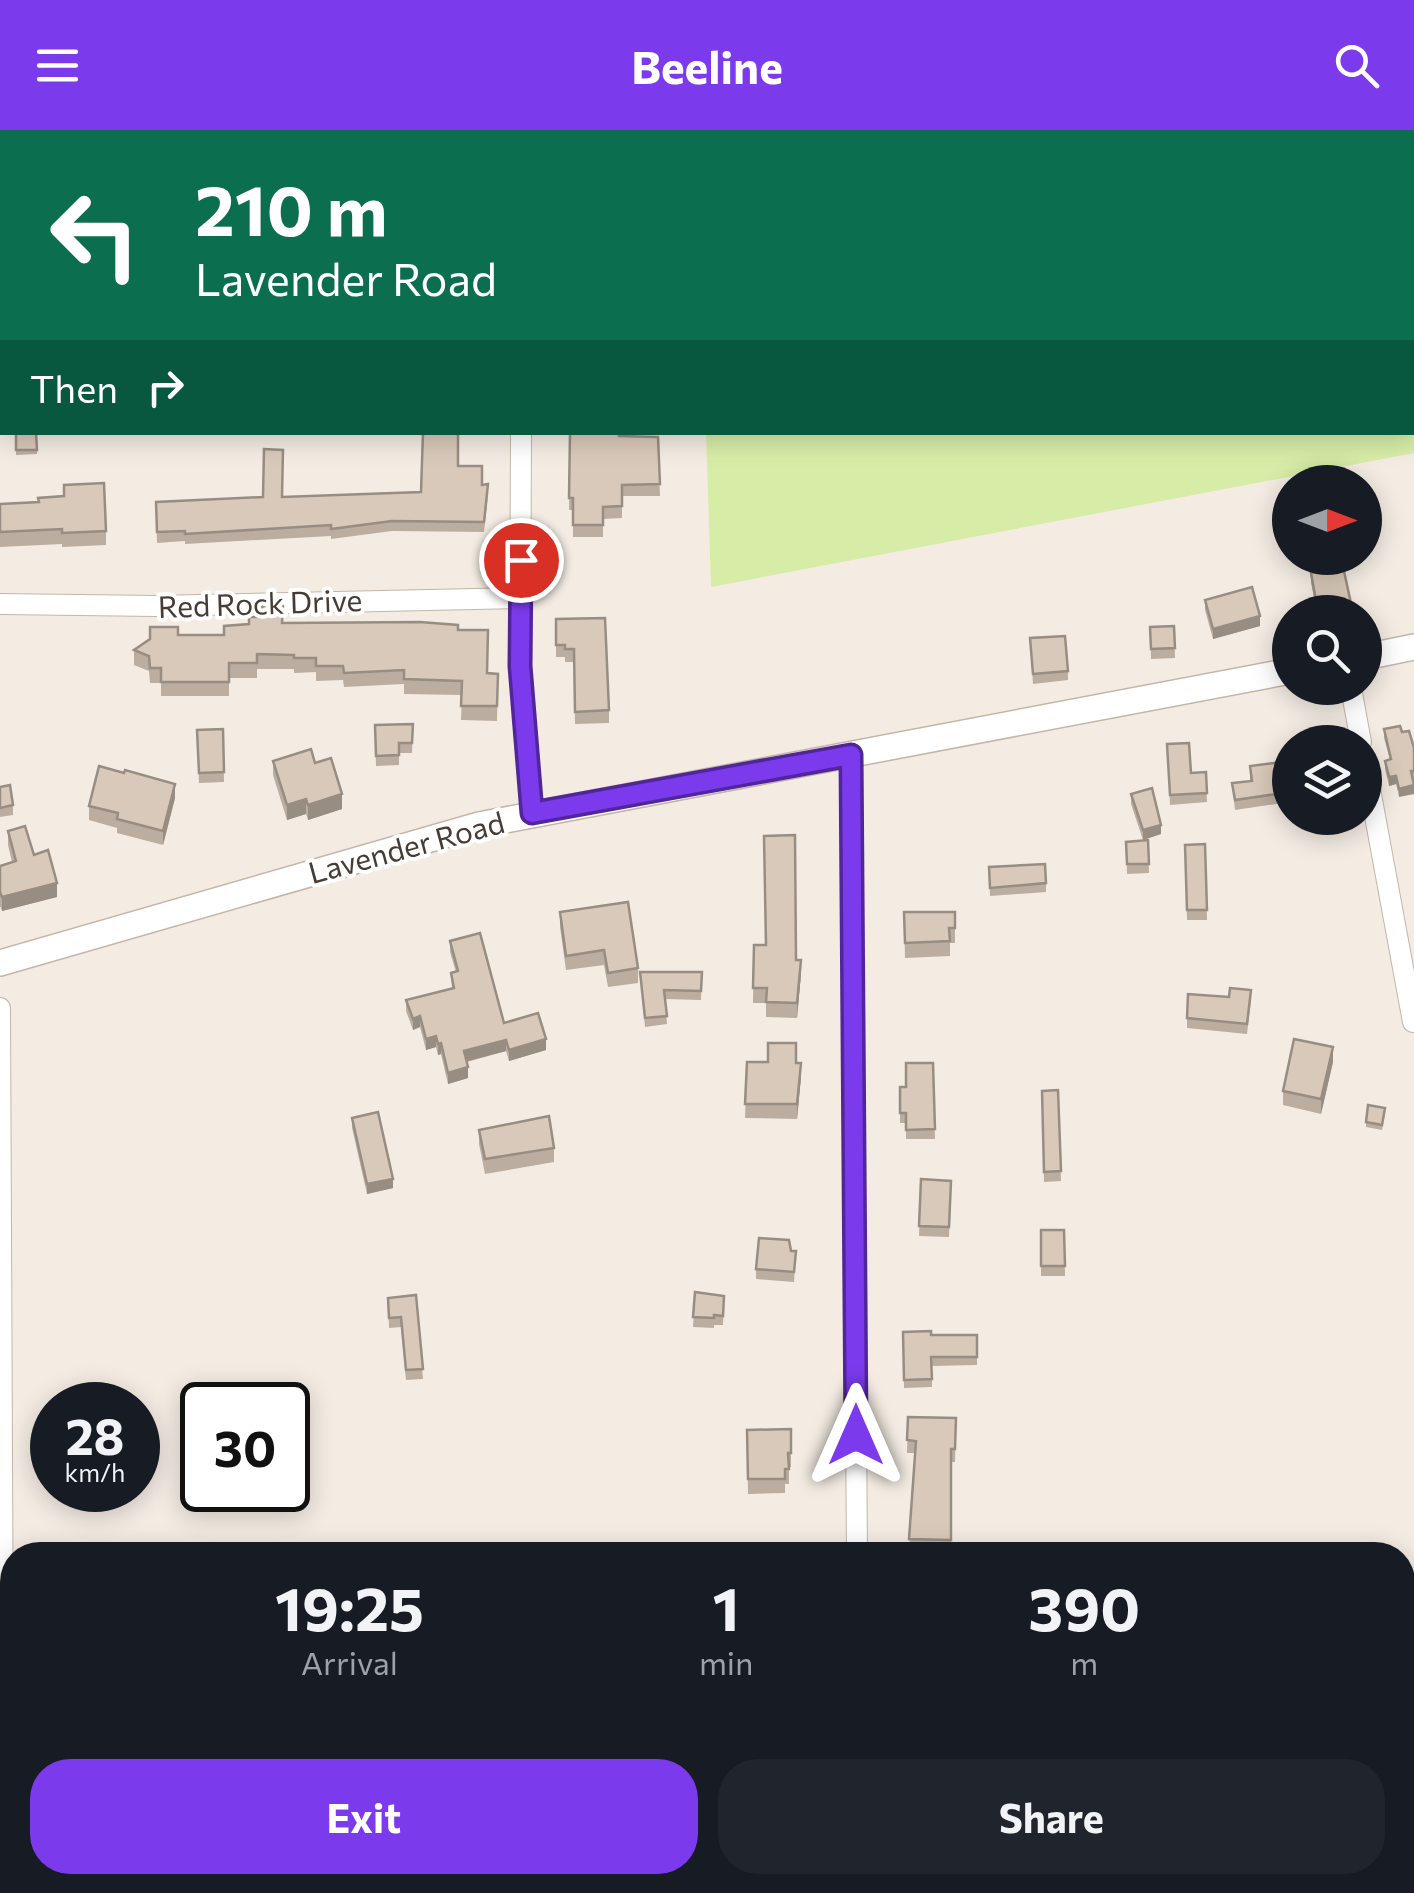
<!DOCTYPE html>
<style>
body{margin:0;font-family:Commissioner,sans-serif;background:#20242c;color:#f1f3f6;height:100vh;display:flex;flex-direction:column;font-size:38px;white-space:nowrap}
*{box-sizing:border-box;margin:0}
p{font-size:32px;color:#9ea1a6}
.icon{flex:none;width:55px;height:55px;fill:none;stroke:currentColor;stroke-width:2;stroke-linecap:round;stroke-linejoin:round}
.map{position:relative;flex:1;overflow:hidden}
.drawer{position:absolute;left:0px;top:1412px;width:1415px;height:352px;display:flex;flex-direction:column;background:#171b24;border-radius:40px 40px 0 0;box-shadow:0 5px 25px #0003}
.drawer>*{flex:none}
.guide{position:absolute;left:0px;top:0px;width:1415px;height:305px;box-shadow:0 5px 25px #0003;background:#0b6e4f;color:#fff;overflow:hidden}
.needle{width:65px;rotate:90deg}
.buttons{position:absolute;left:1272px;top:335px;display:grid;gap:20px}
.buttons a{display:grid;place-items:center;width:110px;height:110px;border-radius:50%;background:#171b24;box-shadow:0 5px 25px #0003;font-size:50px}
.speed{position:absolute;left:30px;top:1252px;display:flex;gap:20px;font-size:50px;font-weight:700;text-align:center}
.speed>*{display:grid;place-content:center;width:130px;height:130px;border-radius:50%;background:#171b24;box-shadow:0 5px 25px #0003;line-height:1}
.speed small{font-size:25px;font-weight:400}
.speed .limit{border:5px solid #111;border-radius:15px;background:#fff;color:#111}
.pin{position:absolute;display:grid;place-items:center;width:85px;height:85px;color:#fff;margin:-42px;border:5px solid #fff;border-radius:50%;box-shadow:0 2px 10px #0007}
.me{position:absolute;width:110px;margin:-55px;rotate:0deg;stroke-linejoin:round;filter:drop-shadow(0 0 8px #0008)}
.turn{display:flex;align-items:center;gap:35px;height:210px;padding:0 30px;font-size:45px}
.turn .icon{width:130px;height:130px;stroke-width:2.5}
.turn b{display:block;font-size:70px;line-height:85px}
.then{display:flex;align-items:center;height:95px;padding:0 30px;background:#0003;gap:20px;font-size:38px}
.eta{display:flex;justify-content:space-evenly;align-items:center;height:170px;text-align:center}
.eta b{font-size:60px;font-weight:700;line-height:70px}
.cta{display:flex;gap:20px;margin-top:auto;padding:20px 30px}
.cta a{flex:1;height:115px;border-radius:40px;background:#7c3aed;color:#fff;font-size:40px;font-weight:700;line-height:115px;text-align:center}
.cta a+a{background:#20242c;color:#f1f3f6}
header{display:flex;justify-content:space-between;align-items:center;height:130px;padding:0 30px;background:#7c3aed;color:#fff;font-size:45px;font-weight:700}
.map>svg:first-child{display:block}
.green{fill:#d7eda7}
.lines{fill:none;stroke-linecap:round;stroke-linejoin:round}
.minor-casing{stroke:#c3b6a8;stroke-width:22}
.tertiary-casing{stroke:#c3b6a8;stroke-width:28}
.minor{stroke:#fff;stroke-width:20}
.tertiary{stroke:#fff;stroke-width:25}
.wall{fill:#bbada0}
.shaded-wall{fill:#988d82}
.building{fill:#d9c9ba;stroke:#988d82;stroke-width:2.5}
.route-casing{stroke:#51269a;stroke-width:25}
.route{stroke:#7c3aed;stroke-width:18}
.labels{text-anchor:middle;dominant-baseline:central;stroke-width:8;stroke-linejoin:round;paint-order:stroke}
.street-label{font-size:30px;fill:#463c33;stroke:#fff}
</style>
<header><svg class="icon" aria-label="menu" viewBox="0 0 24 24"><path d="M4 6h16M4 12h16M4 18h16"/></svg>Beeline<svg class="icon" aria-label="search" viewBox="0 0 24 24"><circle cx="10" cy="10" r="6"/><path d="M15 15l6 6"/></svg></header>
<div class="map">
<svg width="1414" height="1763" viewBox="0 0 1414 1763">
<rect width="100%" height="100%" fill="#f4ece3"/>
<!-- green -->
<path class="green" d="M 698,0 L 1414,0 L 1414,323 L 711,457 L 706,303 L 1412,302 L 1412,2 Z"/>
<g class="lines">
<!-- minor casing -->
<g class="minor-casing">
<g id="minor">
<path d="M 0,202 L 2,202"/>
<path d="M 521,302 L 520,535 L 532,683"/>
<path d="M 0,474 L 156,476 L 520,468"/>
<path d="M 1351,558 L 1361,612"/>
<path d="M 851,625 L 857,1425"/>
<path d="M 1365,632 L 1413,892"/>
<path d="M 0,878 L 3,1546"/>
<path d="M 860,1752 L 860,1763"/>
</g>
</g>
<!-- tertiary casing -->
<g class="tertiary-casing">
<g id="tertiary">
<path d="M 1365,527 L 1414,517"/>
<path d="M 0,833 L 479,695 L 1290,541"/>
</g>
</g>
<!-- minor -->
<use href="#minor" class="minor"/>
<!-- tertiary -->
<use href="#tertiary" class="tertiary"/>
</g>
<!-- wall -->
<g class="wall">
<path d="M 16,302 L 37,320 L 37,324 L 16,325 Z"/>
<path d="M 570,302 L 658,307 L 660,366 L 622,366 L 622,388 L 603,389 L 603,407 L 573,407 L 573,380 L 569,380 Z"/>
<path d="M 458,336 L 482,355 L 488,365 L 484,402 L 392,401 L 331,409 L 331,406 L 185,414 L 185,411 L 157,413 L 156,372 L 421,362 Z"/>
<path d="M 0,374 L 106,401 L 106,415 L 62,417 L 62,414 L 0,417 Z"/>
<path d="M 1311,443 L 1352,478 L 1352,482 L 1317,482 L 1311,453 Z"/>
<path d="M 1205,470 L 1260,496 L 1213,509 L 1205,480 Z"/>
<path d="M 556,489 L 609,580 L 609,593 L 575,594 L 574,532 L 565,532 L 565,527 L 556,527 Z"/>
<path d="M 283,493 L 458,500 L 487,543 L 498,544 L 497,591 L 461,590 L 462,565 L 404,564 L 404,554 L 344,557 L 343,550 L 316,551 L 316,542 L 294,543 L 294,539 L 257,539 L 257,548 L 229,548 L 229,566 L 161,566 L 161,553 L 150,553 L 149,541 L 134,535 L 134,520 L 178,505 L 224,505 Z"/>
<path d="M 1174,496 L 1175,528 L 1151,529 L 1150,497 Z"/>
<path d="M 1030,508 L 1068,541 L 1068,550 L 1033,554 Z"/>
<path d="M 413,594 L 412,623 L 399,623 L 399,635 L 376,636 L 375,595 Z"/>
<path d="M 223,599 L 224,652 L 199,653 L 197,600 Z"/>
<path d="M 1384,599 L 1402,602 L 1414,618 L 1414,649 L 1399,667 L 1396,654 L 1389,656 L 1385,639 L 1385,631 L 1390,630 L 1384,608 Z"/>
<path d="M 1167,614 L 1191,643 L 1206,642 L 1207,672 L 1170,675 Z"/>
<path d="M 273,631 L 315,633 L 342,679 L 308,690 L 306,684 L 287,690 L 273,645 Z"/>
<path d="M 1250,636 L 1277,646 L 1290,645 L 1290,672 L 1235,680 L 1232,653 L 1250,651 Z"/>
<path d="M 0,657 L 13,675 L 13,685 L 0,687 Z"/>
<path d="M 1131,664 L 1161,704 L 1143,710 L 1131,674 Z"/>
<path d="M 175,668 L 163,715 L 117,703 L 117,698 L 89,690 L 89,676 Z"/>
<path d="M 8,701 L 34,725 L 57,767 L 2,781 L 0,776 L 0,736 L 12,732 L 8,715 Z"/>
<path d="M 1148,710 L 1149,743 L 1127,744 L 1126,712 Z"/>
<path d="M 1205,714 L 1207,790 L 1187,790 L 1185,715 Z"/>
<path d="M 989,737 L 1046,753 L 1046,762 L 990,766 Z"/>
<path d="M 560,782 L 638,838 L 638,853 L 608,857 L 604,835 L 566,840 L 560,797 Z"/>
<path d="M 904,782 L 955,798 L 955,813 L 950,813 L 950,826 L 905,828 Z"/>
<path d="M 450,811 L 504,893 L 546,920 L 509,931 L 506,921 L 467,932 L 468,948 L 448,954 L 441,924 L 438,925 L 436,917 L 426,920 L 420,897 L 413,900 L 406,881 L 406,870 L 452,859 L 451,843 L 456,842 L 450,822 Z"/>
<path d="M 754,815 L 796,830 L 801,844 L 797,888 L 766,887 L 766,873 L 753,873 Z"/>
<path d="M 640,842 L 702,842 L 701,870 L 665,869 L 667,894 L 645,897 Z"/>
<path d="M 1229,867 L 1251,870 L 1247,904 L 1187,898 L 1187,888 Z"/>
<path d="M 747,932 L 796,933 L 801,947 L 797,989 L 745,988 Z"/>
<path d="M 1333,932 L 1321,984 L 1283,975 L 1283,961 Z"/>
<path d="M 933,933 L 935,1009 L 906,1009 L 906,993 L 900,993 L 900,967 L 906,957 Z"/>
<path d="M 1058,960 L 1061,1051 L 1044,1052 L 1042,961 Z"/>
<path d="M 1385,983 L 1382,1000 L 1366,997 L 1366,992 Z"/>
<path d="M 352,988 L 393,1058 L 367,1064 L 352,998 Z"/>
<path d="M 479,1000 L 554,1018 L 554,1032 L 485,1044 L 479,1014 Z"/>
<path d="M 921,1049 L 951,1051 L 949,1107 L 919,1106 Z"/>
<path d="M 1041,1100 L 1064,1100 L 1065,1146 L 1041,1146 Z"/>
<path d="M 796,1121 L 794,1152 L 756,1149 L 756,1139 Z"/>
<path d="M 695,1162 L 724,1166 L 723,1195 L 714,1195 L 714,1198 L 693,1197 Z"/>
<path d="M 416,1165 L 423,1249 L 406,1250 L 401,1197 L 389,1198 L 388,1168 Z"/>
<path d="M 903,1202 L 931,1205 L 977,1205 L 977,1235 L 932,1236 L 932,1257 L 904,1258 Z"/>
<path d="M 908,1287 L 956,1288 L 955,1332 L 951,1332 L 951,1422 L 909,1422 L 915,1323 L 907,1323 Z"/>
<path d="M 791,1299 L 791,1337 L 789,1337 L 789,1354 L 785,1354 L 785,1363 L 748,1364 L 747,1300 Z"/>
</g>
<!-- shaded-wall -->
<g class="shaded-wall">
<path d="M 1260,486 L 1260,496 L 1213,509 L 1213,499 Z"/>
<path d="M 1396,646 L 1396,654 L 1389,656 L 1389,647 Z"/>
<path d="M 175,654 L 175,668 L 163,715 L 163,701 Z"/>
<path d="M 1414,655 L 1414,664 L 1399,667 L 1399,659 Z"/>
<path d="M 342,664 L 342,679 L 308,690 L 308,675 Z"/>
<path d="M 306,669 L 306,684 L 287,690 L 287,675 Z"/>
<path d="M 1161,695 L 1161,704 L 1143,710 L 1143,700 Z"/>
<path d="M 57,753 L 57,767 L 2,781 L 2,767 Z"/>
<path d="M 801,830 L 801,844 L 797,888 L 797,873 Z"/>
<path d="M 420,886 L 420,897 L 413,900 L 413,889 Z"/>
<path d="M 436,906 L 436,917 L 426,920 L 426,909 Z"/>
<path d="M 546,909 L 546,920 L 509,931 L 509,920 Z"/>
<path d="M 506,910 L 506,921 L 464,932 L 464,921 Z"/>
<path d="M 441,913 L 441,924 L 438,925 L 438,914 Z"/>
<path d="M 1333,917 L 1333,932 L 1321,984 L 1321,969 Z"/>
<path d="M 801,933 L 801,947 L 797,989 L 797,974 Z"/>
<path d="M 468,937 L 468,948 L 448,954 L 448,943 Z"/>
<path d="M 393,1049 L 393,1058 L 367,1064 L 367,1054 Z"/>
</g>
<!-- building -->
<g class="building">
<path d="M 1,83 L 2,133 L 0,133 Z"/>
<path d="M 16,302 L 36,302 L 37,320 L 16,320 Z"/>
<path d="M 423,302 L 458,302 L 458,336 L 482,336 L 482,355 L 488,354 L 484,392 L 392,391 L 331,399 L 331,395 L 185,404 L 185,401 L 157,402 L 156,372 L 263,367 L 264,319 L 283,320 L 282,367 L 421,362 Z"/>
<path d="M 570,302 L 619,302 L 619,306 L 658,307 L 660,354 L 622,355 L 622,376 L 603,377 L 603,395 L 573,395 L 573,368 L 569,368 Z"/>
<path d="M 104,353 L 106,401 L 62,403 L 62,399 L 0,402 L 0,374 L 39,372 L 38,368 L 64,366 L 64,355 Z"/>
<path d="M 1342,432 L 1352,478 L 1318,482 L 1311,443 L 1326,440 L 1325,435 Z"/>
<path d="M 1252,457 L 1260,486 L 1213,499 L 1205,470 Z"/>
<path d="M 262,476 L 283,476 L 282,493 L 420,492 L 458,495 L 458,500 L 488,500 L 487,543 L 498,544 L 497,576 L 461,576 L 462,551 L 404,549 L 404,540 L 344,543 L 343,536 L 316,536 L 316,528 L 294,528 L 294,525 L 257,524 L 257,533 L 229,533 L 229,552 L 161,552 L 161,538 L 150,538 L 149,526 L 134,520 L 150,509 L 150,497 L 178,497 L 178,505 L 224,505 L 224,496 L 249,494 L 249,487 L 262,487 Z"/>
<path d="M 605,488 L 609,580 L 575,582 L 574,519 L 565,519 L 565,515 L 556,515 L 556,489 Z"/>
<path d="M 1174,496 L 1175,518 L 1151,519 L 1150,497 Z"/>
<path d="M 1065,506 L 1068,541 L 1033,544 L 1030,508 Z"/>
<path d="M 413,594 L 412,613 L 399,613 L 399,625 L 376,626 L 375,595 Z"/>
<path d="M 1400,596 L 1402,602 L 1409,601 L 1414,618 L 1414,641 L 1411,641 L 1414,655 L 1399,659 L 1396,646 L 1389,647 L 1385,631 L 1391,629 L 1384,599 Z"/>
<path d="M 223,599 L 224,642 L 199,643 L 197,600 Z"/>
<path d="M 1189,613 L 1191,643 L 1206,642 L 1207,663 L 1170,665 L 1167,614 Z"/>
<path d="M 311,619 L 315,633 L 331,628 L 342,664 L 308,675 L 306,669 L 287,675 L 273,631 Z"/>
<path d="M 1275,633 L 1277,646 L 1290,645 L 1290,662 L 1235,670 L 1232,653 L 1252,651 L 1250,636 Z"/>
<path d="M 99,636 L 124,643 L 125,640 L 175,654 L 163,701 L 117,689 L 118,683 L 89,676 Z"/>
<path d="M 10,655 L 13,675 L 0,678 L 0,657 Z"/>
<path d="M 1152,658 L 1161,695 L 1143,700 L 1131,664 Z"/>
<path d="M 25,696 L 34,725 L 48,720 L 57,753 L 2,767 L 0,762 L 0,736 L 16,731 L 8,701 Z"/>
<path d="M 795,705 L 796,830 L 801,830 L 797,873 L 766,872 L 767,858 L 753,858 L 754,815 L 766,815 L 764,706 Z"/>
<path d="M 1148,710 L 1149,734 L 1127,734 L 1126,712 Z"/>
<path d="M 1205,714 L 1207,780 L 1187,780 L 1185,715 Z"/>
<path d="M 1045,734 L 1046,753 L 990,758 L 989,737 Z"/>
<path d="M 628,772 L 638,838 L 608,843 L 604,820 L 566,826 L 560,782 Z"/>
<path d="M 904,782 L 955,782 L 955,798 L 949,798 L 950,811 L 905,813 Z"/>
<path d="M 480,803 L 504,893 L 538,883 L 546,909 L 509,920 L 506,910 L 464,921 L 468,937 L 448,943 L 441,913 L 438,914 L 436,906 L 426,909 L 420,886 L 413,889 L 406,870 L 454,858 L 451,843 L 458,841 L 450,811 Z"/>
<path d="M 640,842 L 702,842 L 701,861 L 664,860 L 667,886 L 645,888 Z"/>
<path d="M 1230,858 L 1251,860 L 1247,894 L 1187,888 L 1188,864 L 1229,867 Z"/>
<path d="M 1294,909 L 1333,917 L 1321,969 L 1283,961 Z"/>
<path d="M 768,913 L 796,913 L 796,933 L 801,933 L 797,974 L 745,974 L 747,932 L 768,932 Z"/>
<path d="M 906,933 L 933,933 L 935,999 L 906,1000 L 906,983 L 900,983 L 900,957 L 906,957 Z"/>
<path d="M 1058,960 L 1061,1041 L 1044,1042 L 1042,961 Z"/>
<path d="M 1368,975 L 1385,978 L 1382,995 L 1366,992 Z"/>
<path d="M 378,982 L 393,1049 L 367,1054 L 352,988 Z"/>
<path d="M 549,986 L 554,1018 L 485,1029 L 479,1000 Z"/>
<path d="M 921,1049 L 951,1051 L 949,1097 L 919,1096 Z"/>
<path d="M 1041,1100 L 1064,1100 L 1065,1136 L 1041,1136 Z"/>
<path d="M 759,1108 L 789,1110 L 791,1121 L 796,1121 L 794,1142 L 756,1139 Z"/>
<path d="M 695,1162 L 724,1166 L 723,1186 L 714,1185 L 714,1188 L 693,1187 Z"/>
<path d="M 416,1165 L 423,1239 L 406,1240 L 401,1187 L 389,1188 L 388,1168 Z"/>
<path d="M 931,1201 L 931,1205 L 977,1205 L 977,1227 L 931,1227 L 932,1249 L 904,1250 L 903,1202 Z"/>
<path d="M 908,1287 L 956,1288 L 955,1319 L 951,1319 L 951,1410 L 909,1409 L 916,1311 L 907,1310 Z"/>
<path d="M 791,1299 L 791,1323 L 788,1323 L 789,1339 L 785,1339 L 785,1349 L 748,1349 L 747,1300 Z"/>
<rect x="761" y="1752" width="31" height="11"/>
<rect x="903" y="1752" width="27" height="11"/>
</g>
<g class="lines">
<!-- route casing -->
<g class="route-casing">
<path id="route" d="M 521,430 L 520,536 L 532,683 L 851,625 L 856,1305"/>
</g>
<!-- route -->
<use href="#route" class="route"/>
</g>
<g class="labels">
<!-- street labels -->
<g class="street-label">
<text transform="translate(260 472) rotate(-2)">Red Rock Drive</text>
<text transform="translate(406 716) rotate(-15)">Lavender Road</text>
</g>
</g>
</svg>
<div class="buttons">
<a><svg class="needle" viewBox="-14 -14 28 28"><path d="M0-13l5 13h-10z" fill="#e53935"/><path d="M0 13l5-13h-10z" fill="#9ea1a6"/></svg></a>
<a><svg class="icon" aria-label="search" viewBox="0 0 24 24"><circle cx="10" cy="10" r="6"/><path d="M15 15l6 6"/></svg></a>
<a><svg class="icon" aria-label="layers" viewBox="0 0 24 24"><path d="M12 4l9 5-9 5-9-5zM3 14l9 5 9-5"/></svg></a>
</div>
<div class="speed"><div>28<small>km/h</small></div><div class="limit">30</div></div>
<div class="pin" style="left:521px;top:430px;background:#d93025"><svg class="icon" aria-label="arrive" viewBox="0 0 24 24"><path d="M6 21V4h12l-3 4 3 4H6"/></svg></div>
<svg class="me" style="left:856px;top:1305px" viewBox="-20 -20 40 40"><path d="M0-17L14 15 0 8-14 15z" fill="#7c3aed" stroke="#fff" stroke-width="4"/></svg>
<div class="guide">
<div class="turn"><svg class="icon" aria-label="left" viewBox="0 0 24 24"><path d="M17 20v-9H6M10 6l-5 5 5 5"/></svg><div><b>210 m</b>Lavender Road</div></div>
<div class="then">Then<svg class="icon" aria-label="right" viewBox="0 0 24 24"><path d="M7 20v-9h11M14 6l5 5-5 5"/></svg></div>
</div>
<section class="drawer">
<div class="eta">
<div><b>19:25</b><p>Arrival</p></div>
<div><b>1</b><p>min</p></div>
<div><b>390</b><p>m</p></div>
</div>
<div class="cta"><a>Exit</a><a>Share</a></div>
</section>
</div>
